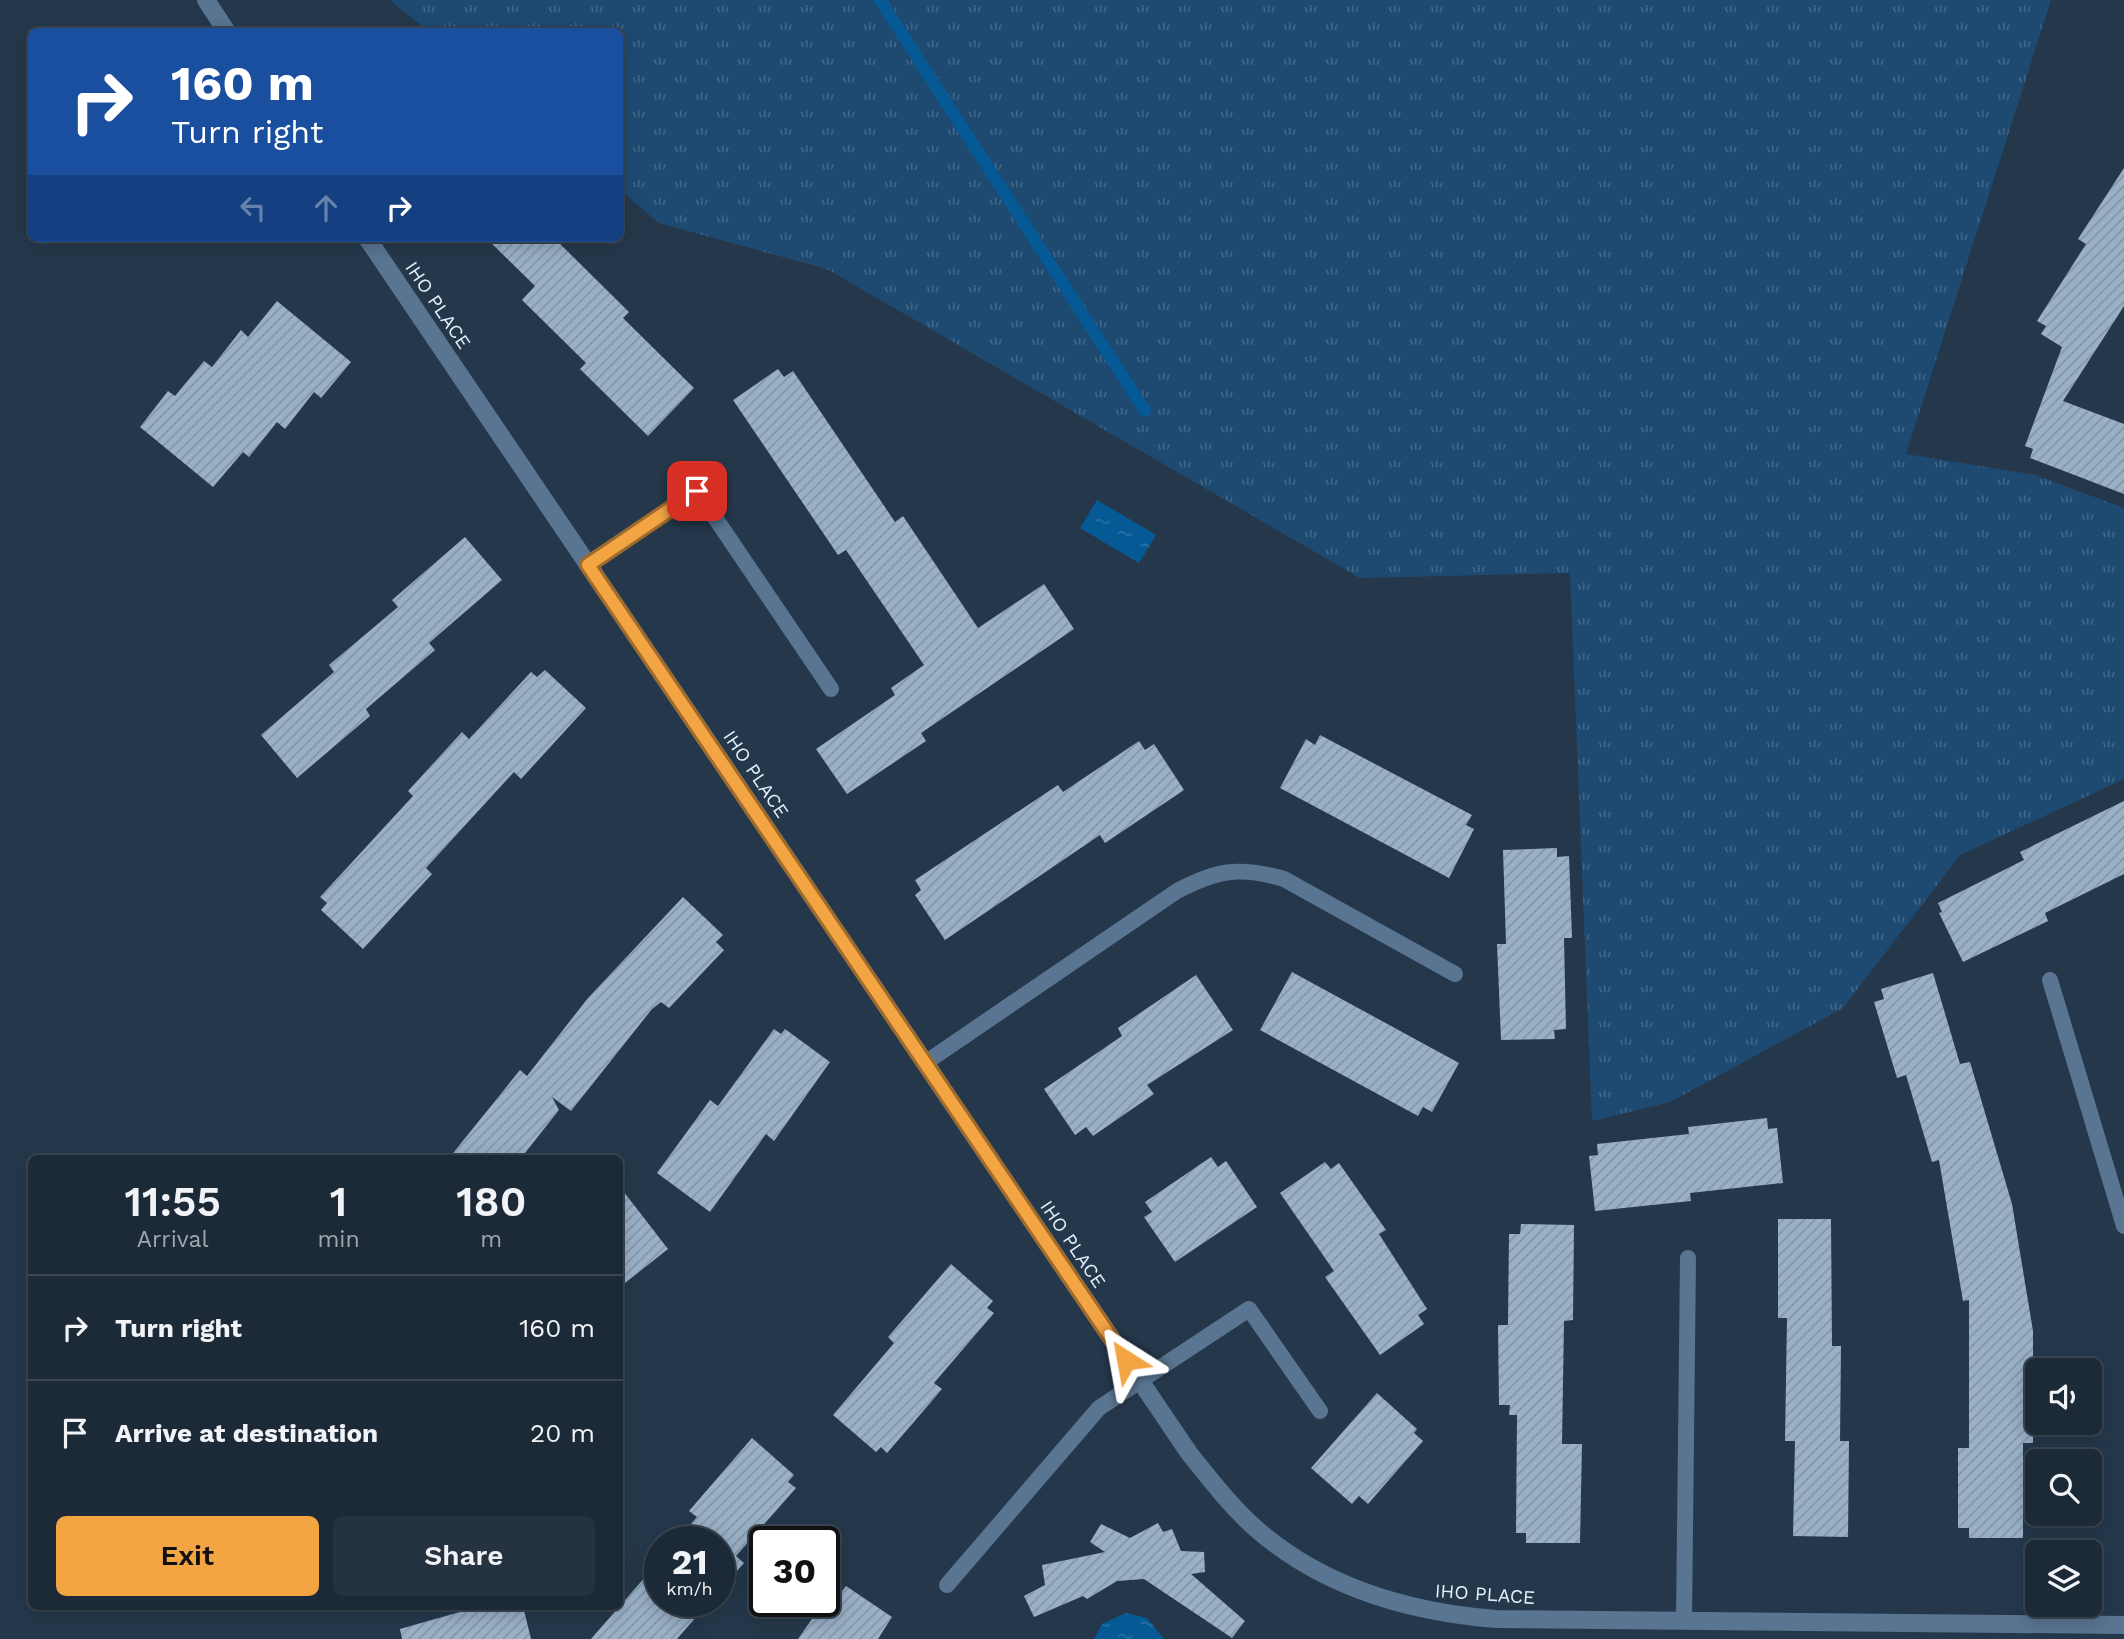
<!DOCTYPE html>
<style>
body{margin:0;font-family:"Work Sans",sans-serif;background:#253240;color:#f1f3f6;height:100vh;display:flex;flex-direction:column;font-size:26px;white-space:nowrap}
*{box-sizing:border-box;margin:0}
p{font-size:23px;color:#a0a7ae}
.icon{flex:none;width:38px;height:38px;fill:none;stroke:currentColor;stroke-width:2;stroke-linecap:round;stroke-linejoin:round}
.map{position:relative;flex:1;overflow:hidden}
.sheet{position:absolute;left:28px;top:1155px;width:595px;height:455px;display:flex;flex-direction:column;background:#1c2a38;border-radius:10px;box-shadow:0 4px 18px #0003,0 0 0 2px #3a4653}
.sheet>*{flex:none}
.top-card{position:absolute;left:28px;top:28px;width:595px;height:214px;border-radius:10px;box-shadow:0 4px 18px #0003,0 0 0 2px #3a4653;background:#1a4fa0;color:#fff;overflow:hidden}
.tools{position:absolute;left:2025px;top:1358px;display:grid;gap:14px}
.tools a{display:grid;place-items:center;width:77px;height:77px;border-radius:10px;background:#1c2a38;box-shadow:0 4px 18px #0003,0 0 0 2px #3a4653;font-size:35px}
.speed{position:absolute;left:644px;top:1526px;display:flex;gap:14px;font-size:35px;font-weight:700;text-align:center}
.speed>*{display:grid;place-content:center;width:91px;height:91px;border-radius:50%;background:#1c2a38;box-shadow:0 4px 18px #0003,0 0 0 2px #3a4653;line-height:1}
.speed small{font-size:18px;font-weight:400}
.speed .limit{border:4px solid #111;border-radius:10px;background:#fff;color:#111}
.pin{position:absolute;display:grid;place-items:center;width:60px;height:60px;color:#fff;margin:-30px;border-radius:14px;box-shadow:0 4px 10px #0006}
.me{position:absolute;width:77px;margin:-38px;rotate:326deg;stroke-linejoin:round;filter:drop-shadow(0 0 5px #0008)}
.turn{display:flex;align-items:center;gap:24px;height:147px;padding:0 28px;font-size:32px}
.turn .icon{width:91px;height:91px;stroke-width:2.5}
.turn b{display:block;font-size:49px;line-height:60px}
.lanes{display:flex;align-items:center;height:66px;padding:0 28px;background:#0003;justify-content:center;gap:35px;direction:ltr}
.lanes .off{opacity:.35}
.eta{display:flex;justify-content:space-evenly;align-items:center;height:119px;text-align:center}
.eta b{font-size:42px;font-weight:600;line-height:49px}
.action{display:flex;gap:14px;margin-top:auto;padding:14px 28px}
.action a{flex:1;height:80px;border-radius:10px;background:#f3a443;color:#111;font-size:28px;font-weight:600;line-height:80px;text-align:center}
.action a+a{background:#253240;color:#f1f3f6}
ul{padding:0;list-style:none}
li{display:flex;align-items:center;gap:21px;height:105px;padding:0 28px;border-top:2px solid #3a4653}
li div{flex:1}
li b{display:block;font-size:26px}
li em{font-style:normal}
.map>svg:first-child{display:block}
.grass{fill:url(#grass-tufts)}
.water{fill:url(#water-ripples)}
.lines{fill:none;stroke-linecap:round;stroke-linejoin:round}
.stream{stroke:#055995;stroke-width:12}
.building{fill:url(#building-hatch)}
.service{stroke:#597591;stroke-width:16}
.minor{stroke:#597591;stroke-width:18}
.route-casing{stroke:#9e6b2c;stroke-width:18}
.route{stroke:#f3a443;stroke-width:12}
.labels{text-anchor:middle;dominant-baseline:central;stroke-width:7;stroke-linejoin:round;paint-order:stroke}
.street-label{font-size:19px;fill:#e5f1fd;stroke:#25384b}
</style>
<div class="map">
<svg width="2124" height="1639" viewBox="0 0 2124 1639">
<defs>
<pattern id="grass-tufts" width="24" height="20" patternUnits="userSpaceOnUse" patternTransform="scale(1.75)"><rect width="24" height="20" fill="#1e4a72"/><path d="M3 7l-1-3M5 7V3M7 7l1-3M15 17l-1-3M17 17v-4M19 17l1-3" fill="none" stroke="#3f6587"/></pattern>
<pattern id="water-ripples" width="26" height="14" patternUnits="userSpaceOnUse" patternTransform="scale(1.75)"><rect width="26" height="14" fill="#055995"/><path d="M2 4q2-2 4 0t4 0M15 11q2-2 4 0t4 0" fill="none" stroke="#2971a5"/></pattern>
<pattern id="building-hatch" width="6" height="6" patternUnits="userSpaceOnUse" patternTransform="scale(1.75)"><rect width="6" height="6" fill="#99b0c7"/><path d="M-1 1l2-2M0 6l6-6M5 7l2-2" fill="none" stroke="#8496a8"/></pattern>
</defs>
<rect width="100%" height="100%" fill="#25384b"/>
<!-- grass -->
<path class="grass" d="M 390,0 L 2051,0 L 1906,454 L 2035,475 L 2124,508 L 2124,779 L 1960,855 L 1843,1008 L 1670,1102 L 1592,1121 L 1570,573 L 1360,578 L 827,269 L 659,223 L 620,190 L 620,32 L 428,31 Z"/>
<!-- water -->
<g class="water">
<path d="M 1097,500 L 1156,535 L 1139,563 L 1080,528 Z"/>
<path d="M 1126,1613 L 1147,1618 L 1164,1639 L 1094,1639 L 1102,1624 Z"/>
</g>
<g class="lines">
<!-- stream -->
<path class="stream" d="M 880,0 L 1145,411"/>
</g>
<!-- building -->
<g class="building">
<path d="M 2124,168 L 2124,306 L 2063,401 L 2124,424 L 2124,494 L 2030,458 L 2033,449 L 2025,446 L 2062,347 L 2041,334 L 2046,326 L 2037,321 L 2086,244 L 2078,239 Z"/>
<path d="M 486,238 L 554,238 L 629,312 L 623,318 L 694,388 L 648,436 L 580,369 L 586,363 L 522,300 L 535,286 Z"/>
<path d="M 277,301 L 351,362 L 321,398 L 314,392 L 285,429 L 277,422 L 249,457 L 243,452 L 213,487 L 140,427 L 168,391 L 175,396 L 204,361 L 212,367 L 241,330 L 248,337 Z"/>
<path d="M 778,369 L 784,377 L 793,371 L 895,522 L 903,516 L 978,628 L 1044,584 L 1074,629 L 921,733 L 926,741 L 847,794 L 816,749 L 895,695 L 891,688 L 924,665 L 846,550 L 838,555 L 733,400 Z"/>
<path d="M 465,537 L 502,580 L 429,643 L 435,650 L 366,709 L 370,716 L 297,778 L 261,735 L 334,672 L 329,665 L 398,607 L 392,600 Z"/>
<path d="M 545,670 L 586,708 L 521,779 L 514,772 L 426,868 L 432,874 L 363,949 L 321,910 L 327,903 L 320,897 L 413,796 L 408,791 L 462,732 L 469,739 L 531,672 L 537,677 Z"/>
<path d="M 1320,735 L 1472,815 L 1466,825 L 1474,829 L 1449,878 L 1280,788 L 1306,739 L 1315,745 Z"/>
<path d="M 1139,741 L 1145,750 L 1154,744 L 1184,790 L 1105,843 L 1100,835 L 945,940 L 915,895 L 921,890 L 915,880 L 1058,785 L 1063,792 Z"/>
<path d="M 2124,801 L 2124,874 L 2045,913 L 2048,921 L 1963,962 L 1939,913 L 1942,912 L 1938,903 L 2024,860 L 2020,852 Z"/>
<path d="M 1557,848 L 1557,857 L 1569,856 L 1572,938 L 1564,938 L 1566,1029 L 1554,1030 L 1555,1039 L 1501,1040 L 1497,944 L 1506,944 L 1503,850 Z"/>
<path d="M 683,897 L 723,935 L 716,942 L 724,950 L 669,1008 L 661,1002 L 652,1009 L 571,1111 L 552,1097 L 559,1110 L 521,1158 L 449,1158 L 520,1070 L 527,1076 L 588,998 Z"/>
<path d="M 1292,972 L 1459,1063 L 1432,1112 L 1423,1107 L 1418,1116 L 1260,1030 Z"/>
<path d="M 1933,973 L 1960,1064 L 1970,1062 L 2012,1204 L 2033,1331 L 2033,1443 L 2023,1443 L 2023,1538 L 1969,1538 L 1969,1528 L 1958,1528 L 1958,1448 L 1969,1448 L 1969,1300 L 1963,1301 L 1939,1160 L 1932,1162 L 1906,1075 L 1897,1078 L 1874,1002 L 1884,999 L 1881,989 Z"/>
<path d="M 1196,975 L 1233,1030 L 1147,1085 L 1154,1094 L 1093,1136 L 1086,1127 L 1075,1135 L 1044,1089 L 1122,1036 L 1118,1028 Z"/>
<path d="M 774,1029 L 781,1034 L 785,1029 L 830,1062 L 774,1141 L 766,1134 L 710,1212 L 657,1173 L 710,1100 L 718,1106 Z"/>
<path d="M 1767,1118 L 1768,1129 L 1777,1128 L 1783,1183 L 1690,1193 L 1691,1201 L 1595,1211 L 1589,1156 L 1598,1155 L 1597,1144 L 1689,1134 L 1688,1127 Z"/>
<path d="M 1211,1157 L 1218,1167 L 1226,1161 L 1257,1207 L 1175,1262 L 1144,1217 L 1152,1212 L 1145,1202 Z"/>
<path d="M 1325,1162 L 1331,1169 L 1339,1163 L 1386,1230 L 1379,1234 L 1427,1309 L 1418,1315 L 1424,1324 L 1380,1355 L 1325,1277 L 1334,1271 L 1280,1193 Z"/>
<path d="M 620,1187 L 668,1249 L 620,1287 Z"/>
<path d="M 1778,1219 L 1831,1219 L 1832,1346 L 1841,1346 L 1840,1441 L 1849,1441 L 1848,1537 L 1793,1536 L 1795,1441 L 1785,1441 L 1787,1318 L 1778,1318 Z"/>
<path d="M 1521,1224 L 1574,1225 L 1573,1320 L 1564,1321 L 1562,1444 L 1582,1444 L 1580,1543 L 1526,1543 L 1526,1533 L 1516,1533 L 1517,1415 L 1509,1415 L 1510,1405 L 1499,1405 L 1498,1325 L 1508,1325 L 1509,1234 L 1520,1234 Z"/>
<path d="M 951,1264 L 993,1301 L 987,1308 L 994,1313 L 934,1383 L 942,1389 L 913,1423 L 887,1453 L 881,1447 L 876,1452 L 833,1415 L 894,1343 L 888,1337 Z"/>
<path d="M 1377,1393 L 1417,1429 L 1414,1433 L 1423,1441 L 1368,1504 L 1359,1496 L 1352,1504 L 1311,1468 Z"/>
<path d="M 752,1438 L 794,1475 L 788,1482 L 796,1488 L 736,1556 L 744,1563 L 719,1591 L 719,1542 L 675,1542 L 697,1517 L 689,1511 Z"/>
<path d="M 1158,1523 L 1163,1532 L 1172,1529 L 1181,1551 L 1204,1552 L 1205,1572 L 1191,1574 L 1245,1621 L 1232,1638 L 1144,1579 L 1117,1581 L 1087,1599 L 1083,1596 L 1034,1617 L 1024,1596 L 1045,1585 L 1042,1565 L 1105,1552 L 1090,1542 L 1101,1524 L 1130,1538 Z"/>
<path d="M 660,1560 L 660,1601 L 710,1601 L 677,1639 L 591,1639 Z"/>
<path d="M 846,1586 L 892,1617 L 878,1639 L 798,1639 L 832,1590 L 839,1595 Z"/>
<path d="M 481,1606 L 523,1606 L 531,1639 L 402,1639 L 400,1629 Z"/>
</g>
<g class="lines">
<!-- service -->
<g class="service">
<path d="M 588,565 L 697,491 L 831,689"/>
<path d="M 2050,980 L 2124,1226"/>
<path d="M 925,1063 L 1177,891 C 1217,870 1239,866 1284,879 L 1455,974"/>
<path d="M 947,1585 L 1099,1408 L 1249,1309 L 1320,1411"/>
<path d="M 1684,1621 L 1688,1258"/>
</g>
<!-- minor -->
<g class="minor">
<path d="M 206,0 L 227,32"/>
<path d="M 367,238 L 1189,1453 C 1209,1478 1229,1504 1253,1526 C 1321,1587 1407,1612 1496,1619 L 2124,1625"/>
</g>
</g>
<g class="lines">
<!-- route casing -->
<g class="route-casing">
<path id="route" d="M 697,491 L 588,565 L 1126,1360"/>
</g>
<!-- route -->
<use href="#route" class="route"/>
</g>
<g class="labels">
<!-- street labels -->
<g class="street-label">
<text transform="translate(438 305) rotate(56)">IHO PLACE</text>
<text transform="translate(756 774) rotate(56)">IHO PLACE</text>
<text transform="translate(1073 1244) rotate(56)">IHO PLACE</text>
<text transform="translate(1485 1594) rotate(4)">IHO PLACE</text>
</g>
</g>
</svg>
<div class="tools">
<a><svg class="icon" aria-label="sound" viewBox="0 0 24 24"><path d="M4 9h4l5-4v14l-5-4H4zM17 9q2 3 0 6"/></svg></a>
<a><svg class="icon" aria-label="search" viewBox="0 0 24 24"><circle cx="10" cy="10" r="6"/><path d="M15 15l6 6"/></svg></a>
<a><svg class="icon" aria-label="layers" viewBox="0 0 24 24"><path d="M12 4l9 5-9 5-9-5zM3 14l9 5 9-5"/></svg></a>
</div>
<div class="speed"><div>21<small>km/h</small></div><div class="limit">30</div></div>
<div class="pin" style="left:697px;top:491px;background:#d93025"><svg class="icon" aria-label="arrive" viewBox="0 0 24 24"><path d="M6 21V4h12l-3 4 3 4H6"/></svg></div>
<svg class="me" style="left:1126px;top:1360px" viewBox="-20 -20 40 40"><path d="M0-17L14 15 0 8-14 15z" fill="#f3a443" stroke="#fff" stroke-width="4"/></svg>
<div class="top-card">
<div class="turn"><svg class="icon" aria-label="right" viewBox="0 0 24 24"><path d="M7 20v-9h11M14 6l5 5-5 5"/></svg><div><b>160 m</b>Turn right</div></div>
<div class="lanes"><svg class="icon off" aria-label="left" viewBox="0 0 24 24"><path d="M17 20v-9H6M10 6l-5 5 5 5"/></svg><svg class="icon off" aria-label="ahead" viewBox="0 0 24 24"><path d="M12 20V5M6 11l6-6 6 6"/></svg><svg class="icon" aria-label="right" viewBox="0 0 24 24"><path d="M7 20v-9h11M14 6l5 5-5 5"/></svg></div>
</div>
<section class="sheet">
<div class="eta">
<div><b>11:55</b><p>Arrival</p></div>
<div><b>1</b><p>min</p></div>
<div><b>180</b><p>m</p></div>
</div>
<ul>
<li><svg class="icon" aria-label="right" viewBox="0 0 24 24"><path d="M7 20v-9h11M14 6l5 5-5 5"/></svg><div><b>Turn right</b></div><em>160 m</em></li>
<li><svg class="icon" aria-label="arrive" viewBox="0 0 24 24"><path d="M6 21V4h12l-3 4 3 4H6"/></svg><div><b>Arrive at destination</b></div><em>20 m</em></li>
</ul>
<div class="action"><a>Exit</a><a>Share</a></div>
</section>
</div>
